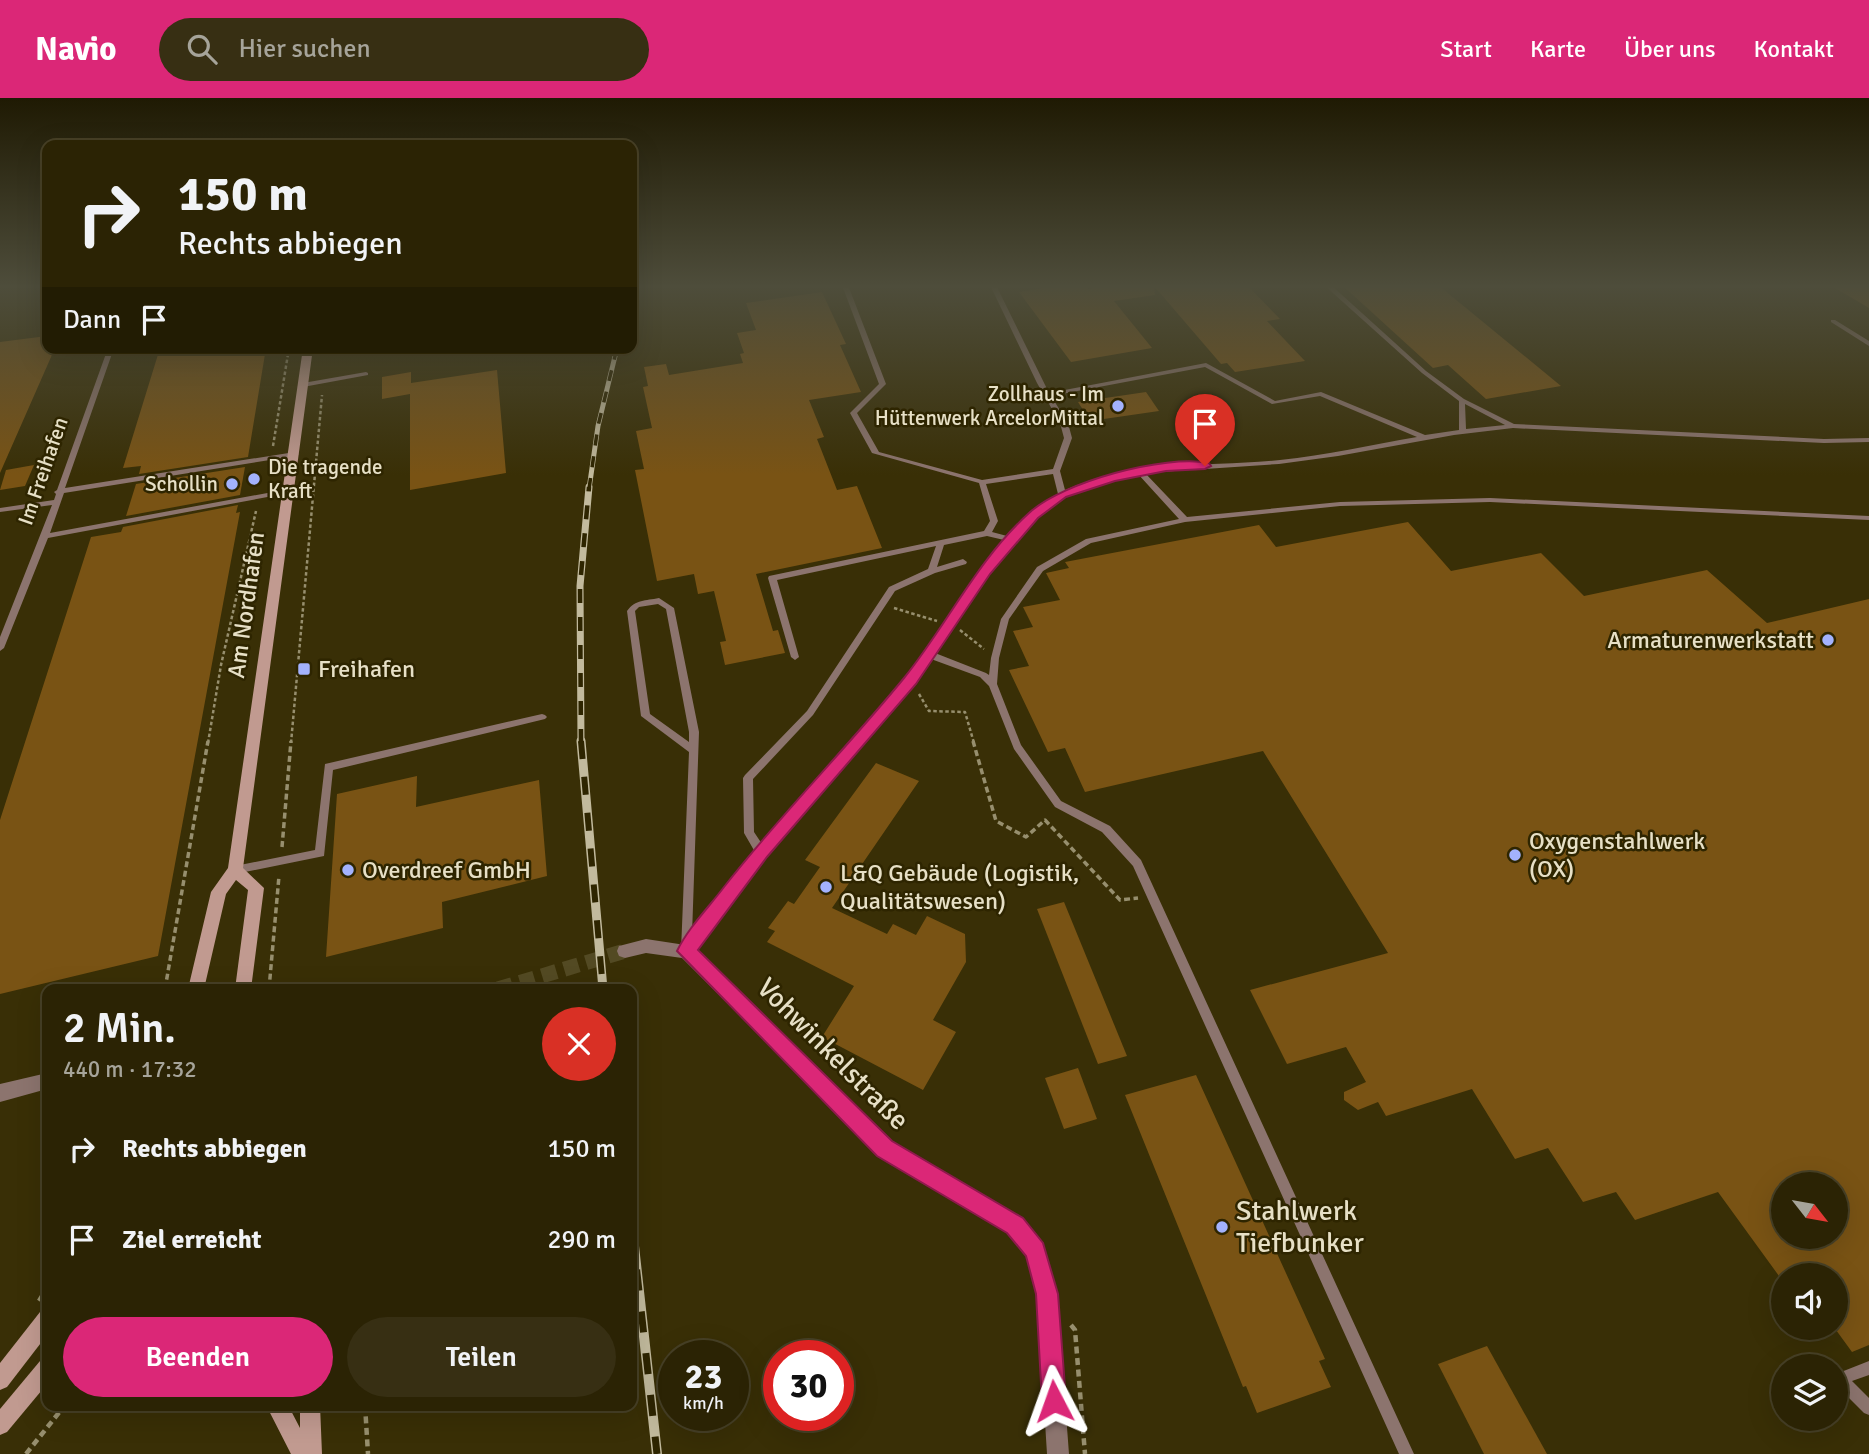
<!DOCTYPE html>
<html lang="de">
<meta charset="utf-8">
<style>
body{margin:0;font-family:Signika,sans-serif;background:#372f13;color:#f1f3f6;height:100vh;display:flex;flex-direction:column;font-size:26px;white-space:nowrap}
*{box-sizing:border-box;margin:0}
p{font-size:23px;color:#a6a49a}
.icon{flex:none;width:38px;height:38px;fill:none;stroke:currentColor;stroke-width:2;stroke-linecap:round;stroke-linejoin:round}
.map{position:relative;flex:1;overflow:hidden}
.drawer{position:absolute;left:42px;top:886px;width:595px;height:427px;display:flex;flex-direction:column;background:#2b2304;border-radius:14px;box-shadow:0 7px 28px #0002,0 0 0 2px #474026}
.drawer>*{flex:none}
.top-card{position:absolute;left:42px;top:42px;width:595px;height:214px;border-radius:14px;box-shadow:0 7px 28px #0002,0 0 0 2px #474026;background:#2b2304;color:#f1f3f6;overflow:hidden}
.needle{width:46px;rotate:121deg}
.buttons{position:absolute;left:1771px;top:1074px;display:grid;gap:14px}
.buttons a{display:grid;place-items:center;width:77px;height:77px;border-radius:50%;background:#2b2304;box-shadow:0 7px 28px #0002,0 0 0 2px #474026;font-size:35px}
.speed{position:absolute;left:658px;top:1242px;display:flex;gap:14px;font-size:35px;font-weight:700;text-align:center}
.speed>*{display:grid;place-content:center;width:91px;height:91px;border-radius:50%;background:#2b2304;box-shadow:0 7px 28px #0002,0 0 0 2px #474026;line-height:1}
.speed small{font-size:18px;font-weight:400}
.speed .limit{border:10px solid #d22;background:#fff;color:#111}
.pin{position:absolute;display:grid;place-items:center;width:60px;height:60px;color:#fff;margin:-72px -30px;border-radius:50% 50% 50% 0;rotate:-45deg;box-shadow:0 0 7px #0007}
.pin .icon{rotate:45deg}
.me{position:absolute;width:77px;margin:-38px;rotate:356deg;stroke-linejoin:round;filter:drop-shadow(0 0 5px #0008)}
.turn{display:flex;align-items:center;gap:24px;height:147px;padding:0 21px;font-size:32px}
.turn .icon{width:91px;height:91px;stroke-width:2.5}
.turn b{display:block;font-size:49px;line-height:60px}
.then{display:flex;align-items:center;height:66px;padding:0 21px;background:#0003;gap:14px;font-size:26px}
.round{display:grid;place-items:center;flex:none;width:74px;height:74px;border-radius:37px;background:#372f13}
.headline{display:flex;align-items:center;justify-content:space-between;height:119px;padding:0 21px}
h1{font-size:42px;font-weight:600;line-height:52px}
.button{display:flex;gap:14px;margin-top:auto;padding:14px 21px}
.button a{flex:1;height:80px;border-radius:42px;background:#db2777;color:#fff;font-size:28px;font-weight:600;line-height:80px;text-align:center}
.button a+a{background:#372f13;color:#f1f3f6}
ul{padding:0;list-style:none}
li{display:flex;align-items:center;gap:21px;height:91px;padding:0 21px}
li div{flex:1}
li b{display:block;font-size:26px}
li em{font-style:normal}
header{display:flex;align-items:center;gap:42px;box-sizing:border-box;height:98px;padding:0 35px;background:#db2777;color:#fff}
header strong{font-size:33px}
nav{display:flex;gap:38px;margin-inline-start:auto;font-size:24px}
.search{width:490px;height:63px;background:#372f13;display:flex;align-items:center;gap:18px;box-sizing:border-box;padding:0 24px;border-radius:38px;color:#a6a49a;font-size:26px}
.map>svg:first-child{display:block}
.building{fill:#795314;fill-rule:evenodd}
.lines{fill:none;stroke-linecap:round;stroke-linejoin:round}
.minor-tunnel{stroke:#534a23;stroke-width:15;stroke-dasharray:15 8;stroke-linecap:butt}
.path-far2{stroke:#978f6e;stroke-width:2.5;stroke-dasharray:3.5 2.5;stroke-linecap:butt}
.path-far1{stroke:#978f6e;stroke-width:3.5;stroke-dasharray:6 3.5;stroke-linecap:butt}
.path{stroke:#978f6e;stroke-width:4.5;stroke-dasharray:7 4.5;stroke-linecap:butt}
.service{fill:#8c746e;fill-rule:evenodd}
.minor{fill:#8c746e;fill-rule:evenodd}
.secondary{fill:#c19a90;fill-rule:evenodd}
.rail-far3-casing{stroke:#c2ba9d;stroke-width:5}
.rail-far2-casing{stroke:#c2ba9d;stroke-width:7}
.rail-far1-casing{stroke:#c2ba9d;stroke-width:9}
.rail-casing{stroke:#c2ba9d;stroke-width:10}
.rail-far3{stroke:#2e2500;stroke-width:3.5;stroke-dasharray:11;stroke-linecap:butt}
.rail-far2{stroke:#2e2500;stroke-width:4.5;stroke-dasharray:14;stroke-linecap:butt}
.rail-far1{stroke:#2e2500;stroke-width:6;stroke-dasharray:18;stroke-linecap:butt}
.rail{stroke:#2e2500;stroke-width:7;stroke-dasharray:21;stroke-linecap:butt}
.route{fill:#db2777;stroke:#8e194d;stroke-width:2}
.poi-dot{fill:#a3b2fd;stroke:#2e2500;stroke-width:2.5}
.labels{text-anchor:middle;dominant-baseline:central;stroke-width:5;stroke-linejoin:round;paint-order:stroke}
.far-poi-label{font-size:21px;fill:#e7e0c6;stroke:#2e2500;text-anchor:end}
.far-street-label{font-size:21px;fill:#e7e0c6;stroke:#2e2500}
.street-label{font-size:24px;fill:#e7e0c6;stroke:#2e2500}
.poi-label{font-size:24px;fill:#e7e0c6;stroke:#2e2500;text-anchor:start}
.near-street-label{font-size:28px;fill:#e7e0c6;stroke:#2e2500}
.near-poi-label{font-size:28px;fill:#e7e0c6;stroke:#2e2500;text-anchor:start}
</style>
<header>
<strong>Navio</strong>
<div class="search"><svg class="icon" aria-label="search" viewBox="0 0 24 24"><circle cx="10" cy="10" r="6"/><path d="M15 15l6 6"/></svg>Hier suchen</div>
<nav><a>Start</a><a>Karte</a><a>Über uns</a><a>Kontakt</a></nav>
</header>
<div class="map">
<svg width="1869" height="1356" viewBox="0 0 1869 1356">
<rect width="100%" height="100%" fill="#392f06"/>
<!-- building -->
<g class="building">
<path d="M 1063,187 L 1085,187 L 1088,191 L 1112,187 L 1247,187 L 1280,221 L 1267,223 L 1305,263 L 1235,274 L 1227,265 L 1221,266 L 1154,188 L 1155,197 L 1114,203 L 1152,250 L 1071,264 L 1019,194 Z"/>
<path d="M 1342,187 L 1438,187 L 1561,288 L 1486,301 L 1448,267 L 1433,270 Z"/>
<path d="M 1830,187 L 1869,187 L 1869,210 Z"/>
<path d="M 822,194 L 846,246 L 840,247 L 861,294 L 809,302 L 824,339 L 817,341 L 837,392 L 857,388 L 882,450 L 756,476 L 773,533 L 778,532 L 785,555 L 725,567 L 720,544 L 726,543 L 714,493 L 698,496 L 694,476 L 657,483 L 635,372 L 644,371 L 636,333 L 652,330 L 643,289 L 648,288 L 644,269 L 666,266 L 669,277 L 743,265 L 740,256 L 744,255 L 737,235 L 756,232 L 746,205 Z"/>
<path d="M 47,238 L 47,250 L 55,250 L 0,375 L 0,244 Z"/>
<path d="M 160,250 L 266,250 L 248,359 L 139,376 L 141,368 L 123,370 Z"/>
<path d="M 497,272 L 506,375 L 410,392 L 410,296 L 382,301 L 382,279 L 411,274 L 411,285 Z"/>
<path d="M 1146,294 L 1159,313 L 1090,323 L 1078,304 Z"/>
<path d="M 34,367 L 25,388 L 0,392 L 6,372 Z"/>
<path d="M 245,369 L 240,397 L 126,418 L 136,386 Z"/>
<path d="M 238,407 L 236,415 L 240,414 L 158,858 L 0,896 L 0,722 L 91,439 L 121,434 L 123,429 Z"/>
<path d="M 1408,424 L 1451,473 L 1541,455 L 1584,498 L 1707,472 L 1767,525 L 1869,501 L 1869,1247 L 1852,1254 L 1836,1232 L 1836,1178 L 1779,1178 L 1718,1094 L 1635,1122 L 1616,1094 L 1583,1104 L 1548,1050 L 1515,1061 L 1472,991 L 1386,1018 L 1378,1004 L 1358,1012 L 1344,1002 L 1344,994 L 1366,984 L 1346,949 L 1287,966 L 1250,892 L 1388,855 L 1263,653 L 1085,694 L 1065,650 L 1048,654 L 1009,572 L 1029,568 L 1013,533 L 1033,529 L 1023,509 L 1060,502 L 1046,475 L 1069,470 L 1065,464 L 1259,427 L 1276,449 ZM 1783,1087 L 1836,1087 L 1836,1139 L 1783,1139 Z"/>
<path d="M 876,665 L 919,683 L 832,810 L 887,836 L 893,826 L 916,837 L 927,818 L 965,836 L 966,864 L 933,922 L 956,934 L 923,992 L 822,939 L 854,888 L 767,844 L 775,833 L 768,830 L 788,803 L 794,806 L 820,769 L 805,762 Z"/>
<path d="M 417,678 L 416,709 L 539,682 L 547,778 L 442,804 L 443,830 L 326,859 L 337,696 Z"/>
<path d="M 1064,804 L 1127,958 L 1098,966 L 1037,811 Z"/>
<path d="M 1078,970 L 1097,1021 L 1064,1031 L 1045,980 Z"/>
<path d="M 1196,977 L 1325,1261 L 1319,1263 L 1331,1289 L 1257,1315 L 1246,1288 L 1243,1289 L 1125,997 Z"/>
<path d="M 1487,1248 L 1547,1356 L 1484,1356 L 1438,1266 Z"/>
</g>
<g class="lines">
<!-- minor-tunnel -->
<path class="minor-tunnel" d="M 498,891 L 625,853"/>
<!-- path-far2 -->
<g class="path-far2">
<path d="M 273,348 L 289,250"/>
<path d="M 894,510 L 937,523"/>
<path d="M 960,532 L 984,551"/>
<path d="M 919,596 L 929,613 L 965,614 L 974,645"/>
<path d="M 208,645 L 221,567 L 256,413"/>
<path d="M 291,645 L 322,297"/>
</g>
<!-- path-far1 -->
<g class="path-far1">
<path d="M 973,643 L 996,723 L 1026,739 L 1045,722 L 1120,802 L 1138,800"/>
<path d="M 282,749 L 291,643"/>
<path d="M 165,891 L 208,643"/>
<path d="M 269,891 L 279,778"/>
</g>
<!-- path -->
<g class="path">
<path d="M 39,1203 L 47,1190"/>
<path d="M 1071,1227 L 1075,1232 L 1085,1356"/>
<path d="M 365,1307 L 368,1356"/>
<path d="M 26,1356 L 65,1307"/>
</g>
<!-- service -->
<g class="service">
<path d="M 842,187 L 848,187 L 886,286 L 857,315 L 879,354 L 982,382 L 1053,371 L 1064,340 L 1060,325 L 1037,285 L 990,187 L 996,187 L 1049,295 L 1206,265 L 1275,303 L 1321,294 L 1425,337 L 1459,332 L 1459,303 L 1422,275 L 1324,187 L 1331,187 L 1426,273 L 1464,301 L 1514,326 L 1824,341 L 1869,340 L 1869,344 L 1824,345 L 1513,330 L 1454,337 L 1338,358 L 1279,366 L 1145,375 L 1187,419 L 1340,404 L 1490,400 L 1869,418 L 1869,422 L 1490,404 L 1340,408 L 1185,424 L 1091,445 L 1043,473 L 1009,521 L 999,560 L 997,586 L 1021,647 L 1061,703 L 1110,728 L 1141,762 L 1414,1356 L 1399,1356 L 1133,768 L 1102,734 L 1055,709 L 1014,651 L 989,588 L 980,579 L 931,561 C 887,622 835,676 785,733 C 751,773 722,815 690,856 L 686,858 L 682,856 L 681,853 L 689,654 L 641,618 L 627,513 C 636,501 645,503 659,500 L 674,510 L 699,634 L 692,837 L 755,754 L 744,735 L 743,680 L 745,677 L 807,613 L 889,489 L 928,471 L 936,448 L 777,482 L 799,559 L 795,562 L 791,559 L 768,480 L 769,478 L 984,433 L 990,423 L 979,385 L 872,355 L 850,315 L 879,286 ZM 1205,269 L 1272,306 L 1320,298 L 1417,339 C 1371,347 1326,357 1280,362 C 1207,369 1133,362 1065,392 L 1060,373 L 1072,340 L 1068,325 L 1051,298 ZM 1465,306 L 1505,327 L 1466,331 ZM 1053,376 L 1058,396 L 1034,412 L 1007,438 L 992,434 L 998,423 L 986,386 ZM 1138,376 L 1179,421 L 1086,441 L 1037,469 L 1001,521 L 991,560 L 989,577 L 986,575 L 935,555 L 999,458 L 1011,444 L 1014,444 C 1016,436 1024,430 1030,424 C 1061,395 1097,383 1138,376 ZM 987,438 L 1004,442 C 968,484 943,534 909,578 C 864,637 810,690 762,746 L 754,734 L 753,681 L 813,617 L 895,493 L 935,475 L 966,466 L 967,464 L 963,461 L 937,469 L 944,447 ZM 658,506 L 666,511 L 689,634 L 689,644 L 650,616 L 635,513 L 639,509 Z"/>
<path d="M 1831,222 L 1835,222 L 1869,243 L 1869,248 L 1831,224 Z"/>
<path d="M 108,250 L 114,250 L 65,390 L 295,354 L 299,356 L 295,358 L 64,395 L 50,435 L 289,391 L 293,393 L 289,395 L 48,440 L 4,550 L 0,553 L 0,539 L 52,407 L 0,414 L 0,410 L 54,402 L 56,396 L 54,394 L 57,392 Z"/>
<path d="M 366,274 L 368,275 L 368,277 L 303,289 L 300,287 L 303,285 Z"/>
<path d="M 542,616 L 545,617 L 547,619 L 545,621 L 333,672 L 324,758 L 235,776 L 231,775 L 230,772 L 231,769 L 235,768 L 315,752 L 325,666 Z"/>
<path d="M 1869,1263 L 1869,1277 L 1852,1283 L 1869,1300 L 1869,1317 L 1864,1315 L 1836,1287 L 1836,1276 Z"/>
</g>
<!-- minor -->
<g class="minor">
<path d="M 646,841 L 692,848 L 891,1044 L 1022,1120 L 1042,1146 L 1057,1196 L 1069,1356 L 1047,1356 L 1037,1196 L 1027,1158 L 1008,1134 L 879,1056 L 682,860 L 646,855 L 625,860 L 619,858 L 617,853 L 619,848 Z"/>
<path d="M 47,975 L 47,991 L 0,1004 L 0,986 Z"/>
</g>
<!-- secondary -->
<g class="secondary">
<path d="M 303,250 L 313,250 L 243,770 L 264,790 L 251,891 L 235,891 L 248,792 L 236,782 L 226,796 L 204,891 L 188,891 L 211,794 L 228,770 Z"/>
<path d="M 47,1211 L 47,1237 L 7,1289 L 0,1292 L 0,1265 L 40,1214 Z"/>
<path d="M 47,1260 L 47,1286 L 7,1334 L 0,1337 L 0,1311 L 40,1263 Z"/>
<path d="M 266,1307 L 288,1307 L 300,1330 L 300,1307 L 320,1307 L 322,1356 L 291,1356 Z"/>
</g>
<!-- rail-far3 casing -->
<g class="rail-far3-casing">
<g id="rail-far3">
<path d="M 632,200 L 636,187"/>
<path d="M 589,391 L 598,328 L 617,250"/>
</g>
</g>
<!-- rail-far2 casing -->
<g class="rail-far2-casing">
<path id="rail-far2" d="M 581,645 L 580,488 L 589,389"/>
</g>
<!-- rail-far1 casing -->
<g class="rail-far1-casing">
<path id="rail-far1" d="M 581,643 L 603,891"/>
</g>
<!-- rail casing -->
<g class="rail-casing">
<path id="rail" d="M 632,1130 L 657,1356"/>
</g>
<!-- rail-far3 -->
<use href="#rail-far3" class="rail-far3"/>
<!-- rail-far2 -->
<use href="#rail-far2" class="rail-far2"/>
<!-- rail-far1 -->
<use href="#rail-far1" class="rail-far1"/>
<!-- rail -->
<use href="#rail" class="rail"/>
</g>
<!-- sky -->
<linearGradient id="sky" x2="0" y2="1"><stop stop-color="#1f1a03"/><stop offset="0.5" stop-color="#4e4d3b"/><stop offset="1" stop-color="#4e4d3b" stop-opacity="0"/></linearGradient>
<rect width="1869" height="377" fill="url(#sky)"/>
<!-- route -->
<path class="route" d="M 1209,365 L 1211,368 L 1205,371 L 1166,373 L 1115,383 L 1066,399 L 1038,420 L 990,476 L 916,586 L 767,759 L 698,852 L 892,1043 L 1023,1120 L 1043,1145 L 1058,1196 L 1066,1303 L 1063,1311 L 1054,1314 L 1046,1311 L 1042,1303 L 1036,1196 L 1026,1158 L 1007,1135 L 877,1058 L 677,853 C 688,830 709,809 724,789 C 781,716 846,651 904,580 C 947,527 977,462 1029,415 C 1062,384 1165,356 1209,365 Z"/>
<!-- markers -->
<g class="poi-dot">
<circle cx="1118" cy="308" r="7"/>
<circle cx="254" cy="381" r="7"/>
<circle cx="232" cy="386" r="7"/>
<circle cx="1828" cy="542" r="7"/>
<rect x="297" y="564" width="14" height="14" rx="3.5"/>
<circle cx="1515" cy="757" r="7"/>
<circle cx="348" cy="772" r="7"/>
<circle cx="826" cy="789" r="7"/>
<circle cx="1222" cy="1129" r="7"/>
</g>
<g class="labels">
<!-- far-poi labels -->
<g class="far-poi-label">
<text x="1104" y="296">Zollhaus - Im<tspan x="1104" dy="24">Hüttenwerk ArcelorMittal</tspan></text>
<text x="268" y="369" text-anchor="start">Die tragende<tspan x="268" dy="24">Kraft</tspan></text>
<text x="218" y="386">Schollin</text>
</g>
<!-- far-street labels -->
<g class="far-street-label">
<text transform="translate(43 373) rotate(-71)">Im Freihafen</text>
</g>
<!-- street labels -->
<g class="street-label">
<text transform="translate(246 507) rotate(-82)">Am Nordhafen</text>
</g>
<!-- poi labels -->
<g class="poi-label">
<text x="1814" y="542" text-anchor="end">Armaturenwerkstatt</text>
<text x="318" y="571">Freihafen</text>
<text x="1529" y="743">Oxygenstahlwerk<tspan x="1529" dy="28">(OX)</tspan></text>
<text x="362" y="772">Overdreef GmbH</text>
<text x="840" y="775">L&amp;Q Gebäude (Logistik,<tspan x="840" dy="28">Qualitätswesen)</tspan></text>
</g>
<!-- near-street labels -->
<g class="near-street-label">
<text transform="translate(833 956) rotate(45)">Vohwinkelstraße</text>
</g>
<!-- near-poi labels -->
<g class="near-poi-label">
<text x="1236" y="1113">Stahlwerk<tspan x="1236" dy="32">Tiefbunker</tspan></text>
</g>
</g>
</svg>
<div class="buttons">
<a><svg class="needle" viewBox="-14 -14 28 28"><path d="M0-13l5 13h-10z" fill="#e53935"/><path d="M0 13l5-13h-10z" fill="#a6a49a"/></svg></a>
<a><svg class="icon" aria-label="sound" viewBox="0 0 24 24"><path d="M4 9h4l5-4v14l-5-4H4zM17 9q2 3 0 6"/></svg></a>
<a><svg class="icon" aria-label="layers" viewBox="0 0 24 24"><path d="M12 4l9 5-9 5-9-5zM3 14l9 5 9-5"/></svg></a>
</div>
<div class="speed"><div>23<small>km/h</small></div><div class="limit">30</div></div>
<div class="pin" style="left:1205px;top:368px;background:#d93025"><svg class="icon" aria-label="arrive" viewBox="0 0 24 24"><path d="M6 21V4h12l-3 4 3 4H6"/></svg></div>
<svg class="me" style="left:1054px;top:1303px" viewBox="-20 -20 40 40"><path d="M0-17L14 15 0 8-14 15z" fill="#db2777" stroke="#fff" stroke-width="4"/></svg>
<div class="top-card">
<div class="turn"><svg class="icon" aria-label="right" viewBox="0 0 24 24"><path d="M7 20v-9h11M14 6l5 5-5 5"/></svg><div><b>150 m</b>Rechts abbiegen</div></div>
<div class="then">Dann<svg class="icon" aria-label="arrive" viewBox="0 0 24 24"><path d="M6 21V4h12l-3 4 3 4H6"/></svg></div>
</div>
<section class="drawer">
<div class="headline"><div><h1>2 Min.</h1><p>440 m · 17:32</p></div><a class="round" style="background:#d93025;color:#fff"><svg class="icon" aria-label="close" viewBox="0 0 24 24"><path d="M6 6l12 12M18 6L6 18"/></svg></a></div>
<ul>
<li><svg class="icon" aria-label="right" viewBox="0 0 24 24"><path d="M7 20v-9h11M14 6l5 5-5 5"/></svg><div><b>Rechts abbiegen</b></div><em>150 m</em></li>
<li><svg class="icon" aria-label="arrive" viewBox="0 0 24 24"><path d="M6 21V4h12l-3 4 3 4H6"/></svg><div><b>Ziel erreicht</b></div><em>290 m</em></li>
</ul>
<div class="button"><a>Beenden</a><a>Teilen</a></div>
</section>
</div>
